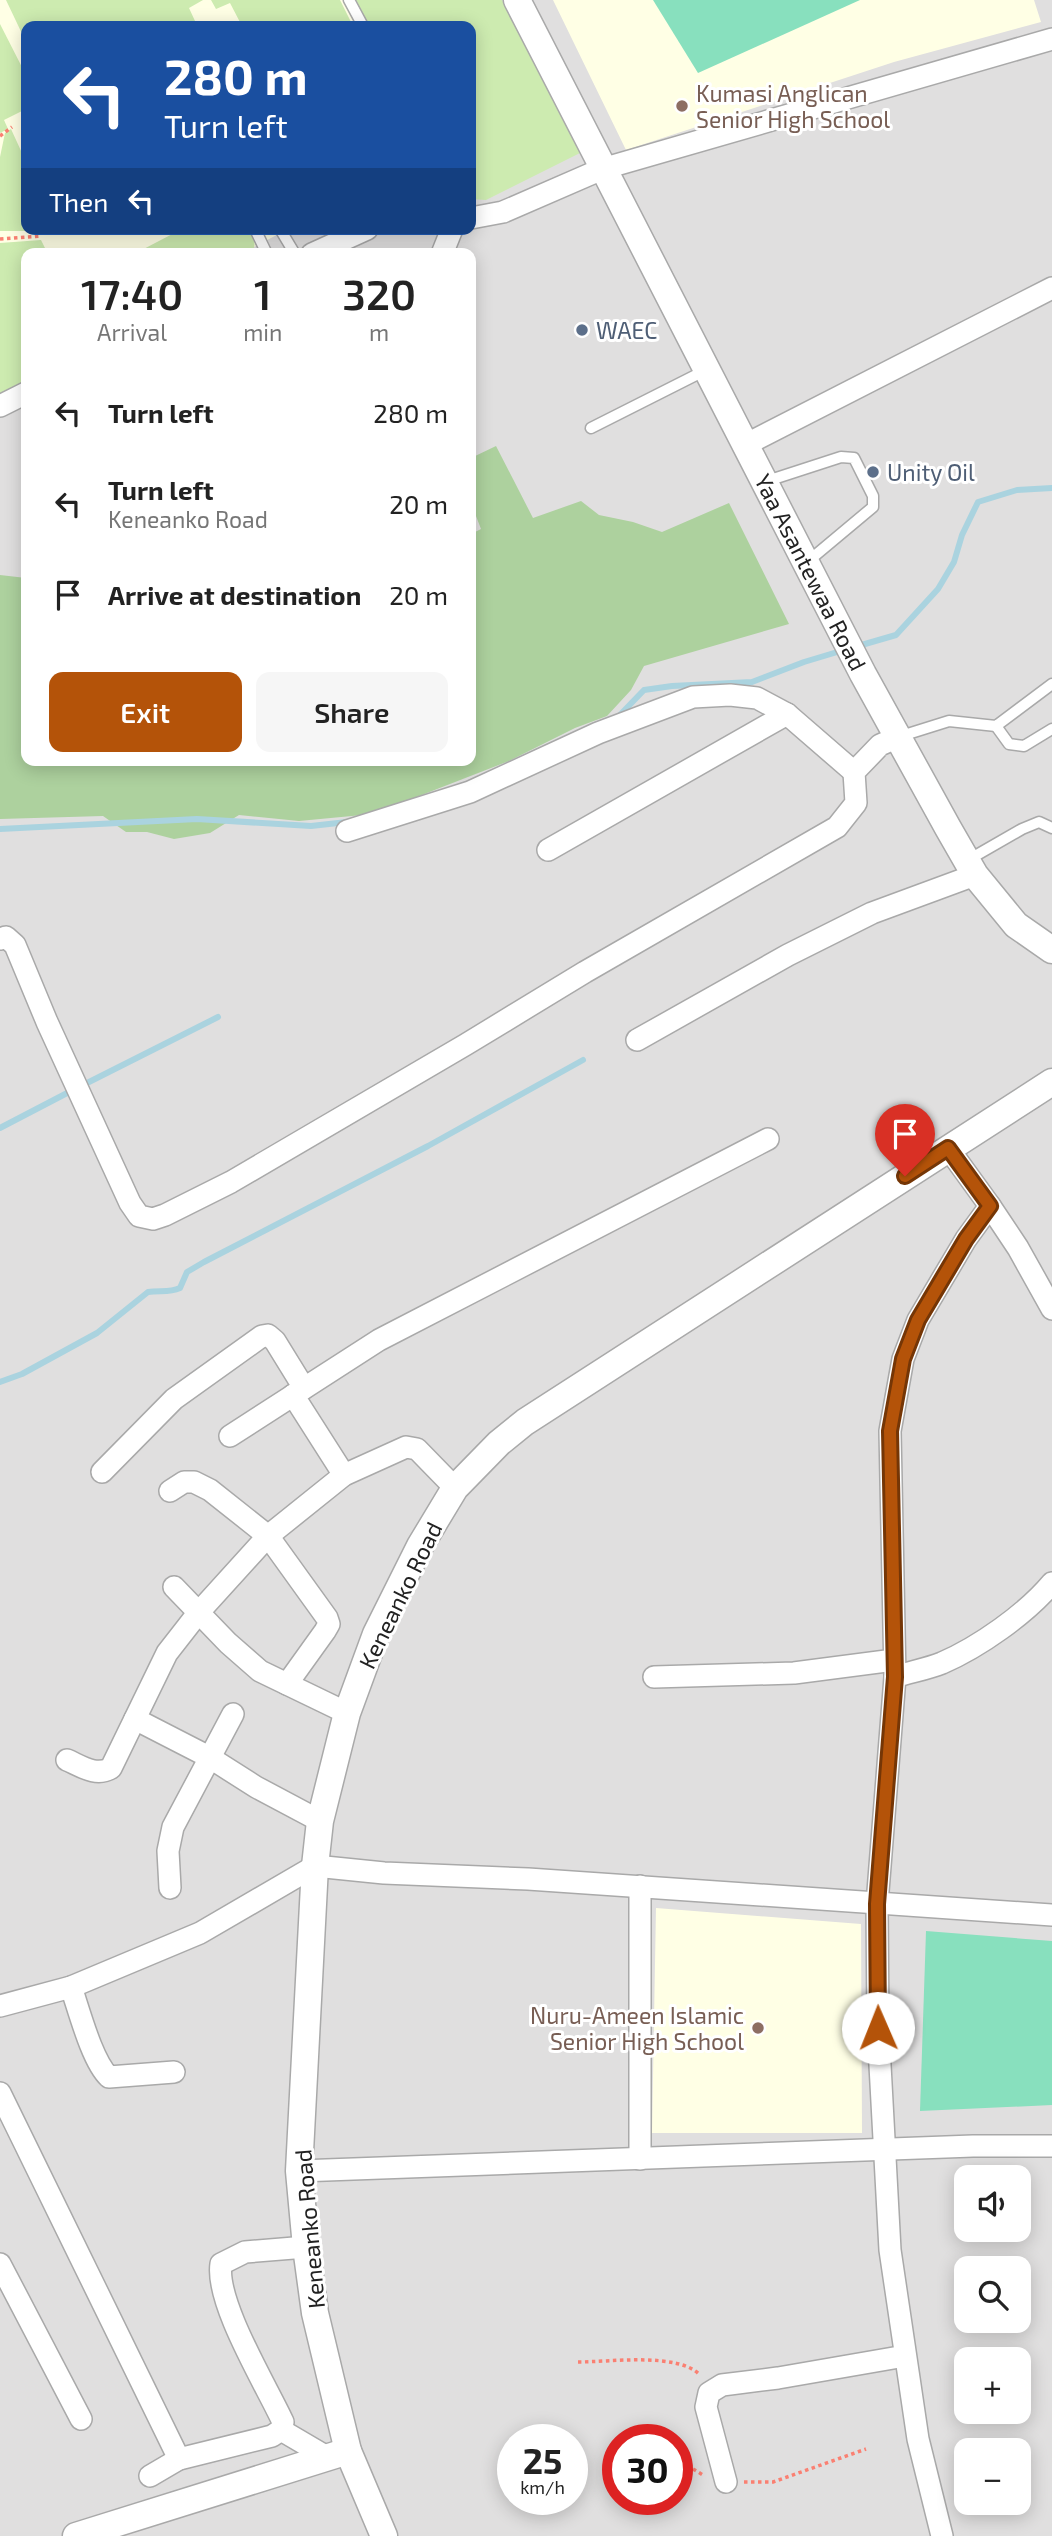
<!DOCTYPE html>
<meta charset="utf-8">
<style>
body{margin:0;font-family:"Exo 2",sans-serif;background:#f6f6f6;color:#222;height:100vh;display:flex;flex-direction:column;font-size:26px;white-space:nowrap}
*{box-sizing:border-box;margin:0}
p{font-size:23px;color:#767676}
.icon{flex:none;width:38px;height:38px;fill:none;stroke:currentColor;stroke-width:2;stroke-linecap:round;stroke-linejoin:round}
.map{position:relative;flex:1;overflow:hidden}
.drawer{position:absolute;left:21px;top:248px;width:455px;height:518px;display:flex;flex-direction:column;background:#fff;border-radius:14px;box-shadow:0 4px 18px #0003}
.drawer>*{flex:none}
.top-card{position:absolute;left:21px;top:21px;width:455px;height:214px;border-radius:14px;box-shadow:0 4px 18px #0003;background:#1a4fa0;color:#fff;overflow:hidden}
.buttons{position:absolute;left:954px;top:2165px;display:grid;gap:14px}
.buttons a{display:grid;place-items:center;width:77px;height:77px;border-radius:14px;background:#fff;box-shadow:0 4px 18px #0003;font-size:35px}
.speed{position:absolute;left:497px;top:2424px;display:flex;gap:14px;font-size:35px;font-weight:700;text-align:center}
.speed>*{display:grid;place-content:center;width:91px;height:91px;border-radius:50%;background:#fff;box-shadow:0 4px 18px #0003;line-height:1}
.speed small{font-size:18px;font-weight:400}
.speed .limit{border:10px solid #d22;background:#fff;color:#111}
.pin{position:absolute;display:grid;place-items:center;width:60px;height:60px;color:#fff;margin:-72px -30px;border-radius:50% 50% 50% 0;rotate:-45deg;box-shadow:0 0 7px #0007}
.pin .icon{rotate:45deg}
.me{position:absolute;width:77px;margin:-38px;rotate:359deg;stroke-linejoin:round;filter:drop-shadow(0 0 5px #0008)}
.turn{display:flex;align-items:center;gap:24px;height:147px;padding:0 28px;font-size:32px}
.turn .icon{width:91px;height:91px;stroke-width:2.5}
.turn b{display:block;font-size:49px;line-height:60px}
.then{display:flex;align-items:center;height:66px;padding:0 28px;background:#0003;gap:14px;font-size:26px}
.eta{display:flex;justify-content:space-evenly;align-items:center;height:119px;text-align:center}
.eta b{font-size:42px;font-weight:600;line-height:49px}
.button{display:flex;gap:14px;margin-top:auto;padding:14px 28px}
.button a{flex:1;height:80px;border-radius:14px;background:#b45309;color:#fff;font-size:28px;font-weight:600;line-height:80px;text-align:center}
.button a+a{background:#f6f6f6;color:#222}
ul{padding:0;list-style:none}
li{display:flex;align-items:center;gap:21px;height:91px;padding:0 28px}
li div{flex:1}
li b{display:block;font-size:26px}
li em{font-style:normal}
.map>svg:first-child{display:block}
.residential{fill:#e0dfdf;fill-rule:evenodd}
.education{fill:#ffffe5}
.grass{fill:#cdebb0}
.forest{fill:#add19e}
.pitch{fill:#88e0be}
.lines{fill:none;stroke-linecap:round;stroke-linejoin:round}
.stream{stroke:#aad3df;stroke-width:6}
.service-casing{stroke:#a9a9a9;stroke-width:13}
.minor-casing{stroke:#a9a9a9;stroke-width:24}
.tertiary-casing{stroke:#a9a9a9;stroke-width:29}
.path{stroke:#fa8072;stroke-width:3.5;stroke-dasharray:3.5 3.5;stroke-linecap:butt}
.service{stroke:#fff;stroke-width:10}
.minor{stroke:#fff;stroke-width:21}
.tertiary{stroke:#fff;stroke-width:26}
.route-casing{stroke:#753606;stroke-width:18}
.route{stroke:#b45309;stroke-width:12}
.education-dot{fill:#8d6e63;stroke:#fff;stroke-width:2.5}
.service-dot{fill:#5c6f8a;stroke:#fff;stroke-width:2.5}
.labels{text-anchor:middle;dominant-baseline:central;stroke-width:6;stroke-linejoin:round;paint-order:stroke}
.education-label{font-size:23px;fill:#785e54;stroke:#fff;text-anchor:start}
.service-label{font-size:23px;fill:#4e5e75;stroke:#fff;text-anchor:start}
.street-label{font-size:23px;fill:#222;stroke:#fff}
</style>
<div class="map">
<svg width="1052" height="2536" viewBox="0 0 1052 2536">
<rect width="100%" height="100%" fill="#f2efe9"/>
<!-- residential -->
<path class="residential" d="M 0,0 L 1052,0 L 1052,2536 L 0,2536 ZM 26,26 L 471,26 L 471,229 L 26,229 ZM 26,254 L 471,254 L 471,761 L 26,761 ZM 966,2177 L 1018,2177 L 1018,2230 L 966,2230 ZM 966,2268 L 1018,2268 L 1018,2320 L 966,2320 ZM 966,2359 L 1018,2359 L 1018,2412 L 966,2412 ZM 513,2440 L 572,2440 L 572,2499 L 513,2499 ZM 618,2440 L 677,2440 L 677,2499 L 618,2499 ZM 966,2450 L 1018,2450 L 1018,2502 L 966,2502 Z"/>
<!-- education -->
<g class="education">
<path d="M 0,0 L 476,0 L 471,26 L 26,26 L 26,229 L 288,229 L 241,254 L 26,254 L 0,378 Z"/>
<path d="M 553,0 L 1034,0 L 1041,22 L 894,62 L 626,150 Z"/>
<path d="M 656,1908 L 861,1924 L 862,2133 L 652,2133 Z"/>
</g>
<!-- grass -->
<g class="grass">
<path d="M 6,0 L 203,0 L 189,8 L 195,21 L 184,26 L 26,26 L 26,42 Z"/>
<path d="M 211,0 L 340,0 L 353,26 L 242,26 L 230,3 L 216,9 Z"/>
<path d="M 355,0 L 502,0 L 580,153 L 486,200 L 471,199 L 471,26 L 368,26 Z"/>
<path d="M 0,24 L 26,75 L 26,109 L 4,120 L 8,129 L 0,133 Z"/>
<path d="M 11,129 L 22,153 L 26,151 L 26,229 L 35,229 L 31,231 L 0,231 L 0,157 L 5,133 Z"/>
<path d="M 182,229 L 248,229 C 254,240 258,245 250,254 L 134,254 Z"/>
<path d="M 41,240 L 48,254 L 26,254 L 26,386 L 0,400 L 0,243 Z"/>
</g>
<!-- forest -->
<path class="forest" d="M 496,446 L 533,518 L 581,501 L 599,515 L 633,522 L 662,532 L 729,503 L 789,624 L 644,666 L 631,690 L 607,716 L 575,728 L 509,761 L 373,814 L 299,821 L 239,815 L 210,833 L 174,839 L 147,832 L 126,832 L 103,816 L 0,819 L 0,575 L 26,578 L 26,761 L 471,761 L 471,534 L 481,529 L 471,503 L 471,458 Z"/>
<!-- pitch -->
<g class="pitch">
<path d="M 653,0 L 860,0 L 698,73 Z"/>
<path d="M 926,1931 L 1052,1941 L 1052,2105 L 920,2111 Z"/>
</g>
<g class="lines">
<!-- stream -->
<g class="stream">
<path d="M 858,646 L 896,635 L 938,589 L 954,562 L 962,535 L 978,502 L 1017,490 L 1052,488"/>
<path d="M 617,718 L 644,690 L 672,686 L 752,682 L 804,662 L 844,650"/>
<path d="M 0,829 L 197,819 L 311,826 L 347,822"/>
<path d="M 89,1082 L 218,1017"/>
<path d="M 0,1128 L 71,1091"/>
<path d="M 0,1382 L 22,1374 L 97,1333 L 148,1292 C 160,1290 169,1293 180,1288 L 187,1272 L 204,1262 L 428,1146 L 583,1060"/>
</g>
<!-- service casing -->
<g class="service-casing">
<g id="service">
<path d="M 349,0 L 363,26"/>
<path d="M 255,229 L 267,254"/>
<path d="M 280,229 L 295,254"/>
<path d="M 591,428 L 706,370"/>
<path d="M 764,482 L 841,457 L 854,458 L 873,496 L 873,507 L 806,563"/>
<path d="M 996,726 L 1009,744 L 1024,746 L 1052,729"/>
<path d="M 898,737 L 949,721 L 996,726 L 1052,684"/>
<path d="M 968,860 L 1022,829 L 1039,822 L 1052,828"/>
</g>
</g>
<!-- minor casing -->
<g class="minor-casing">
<g id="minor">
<path d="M 471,218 L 503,212 L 602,169 L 1052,39"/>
<path d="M 312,254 L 367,229"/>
<path d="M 442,254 L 452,229"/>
<path d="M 0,406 L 26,393"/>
<path d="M 745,445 L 1052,288"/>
<path d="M 347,831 L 470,792 L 598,733 L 693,697 L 730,695 L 757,698 L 787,714 L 854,772"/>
<path d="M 548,850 L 787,714"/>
<path d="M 0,939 L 6,937 L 15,945 L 47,1022 L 130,1203 L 139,1216 L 153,1219 L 165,1215 L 231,1182 L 465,1045 L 585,972 L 837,827 L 856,803 L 854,772 L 880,745 L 898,737"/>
<path d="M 637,1040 L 788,955 L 872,913 L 975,875"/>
<path d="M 990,1206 L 1018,1248 L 1052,1309"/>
<path d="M 293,1395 L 344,1475"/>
<path d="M 230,1436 L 379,1340 L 768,1139"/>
<path d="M 102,1472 L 174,1399 L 262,1336 L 268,1335 L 275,1341 L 304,1388"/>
<path d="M 170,1491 L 184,1482 L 194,1482 L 210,1490 L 268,1536 L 327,1618 L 329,1624 L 325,1631 L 287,1684"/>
<path d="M 174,1587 L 228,1643 L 260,1671 L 347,1713"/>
<path d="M 654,1677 L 794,1673 L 894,1660"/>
<path d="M 895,1677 C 910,1672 927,1669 942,1663 C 979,1647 1026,1614 1052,1583"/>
<path d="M 135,1719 L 209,1757 L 256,1787 L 320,1821"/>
<path d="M 67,1760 C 81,1766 96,1777 111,1768 L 167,1653 L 199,1612 L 268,1536 L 344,1475 L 406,1447 L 417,1449 L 455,1488"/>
<path d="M 640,1886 L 640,2159"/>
<path d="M 170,1888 L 168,1851 L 173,1827 L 233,1714"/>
<path d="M 71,1987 C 79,2010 92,2061 109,2077 L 174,2072"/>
<path d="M 0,2006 L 71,1987 L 200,1933 L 315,1866 L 384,1873 L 528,1879 L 1052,1915"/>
<path d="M 0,2093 L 179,2459"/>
<path d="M 299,2171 L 973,2146 L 1052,2146"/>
<path d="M 0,2264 L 81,2419"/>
<path d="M 281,2430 L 327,2457"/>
<path d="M 150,2476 L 179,2459 L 272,2436 L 281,2430 L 283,2422 C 266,2385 215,2302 221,2264 L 245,2252 L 306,2247"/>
<path d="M 726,2482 L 706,2407 L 709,2393 L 722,2385 L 778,2378 L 905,2356"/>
<path d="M 942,2536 L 918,2439 L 890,2250 L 878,2028 L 877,1904 L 895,1677 L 890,1431 L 903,1359 L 918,1320 L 966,1239 L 990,1206 L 948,1148"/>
</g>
</g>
<!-- tertiary casing -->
<g class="tertiary-casing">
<g id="tertiary">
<path d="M 517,0 L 863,674 L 948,828 L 975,875 L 1016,925 L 1052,950"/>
<path d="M 76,2536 L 348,2451"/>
<path d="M 384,2536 L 348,2451 L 315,2313 L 306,2247 L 299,2171 L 315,1866 L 320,1821 L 347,1713 L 376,1634 L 420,1546 L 455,1488 L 499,1443 L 525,1422 L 1052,1082"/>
</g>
</g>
<!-- path -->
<g class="path">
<path d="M 0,136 L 12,127"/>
<path d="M 0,239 L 41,236"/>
<path d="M 578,2362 C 610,2362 678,2352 700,2375"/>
<path d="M 693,2469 L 703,2475"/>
<path d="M 744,2482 L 773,2482 L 866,2449"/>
</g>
<!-- service -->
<use href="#service" class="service"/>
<!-- minor -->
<use href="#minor" class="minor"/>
<!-- tertiary -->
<use href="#tertiary" class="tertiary"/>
</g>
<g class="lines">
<!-- route casing -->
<g class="route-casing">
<path id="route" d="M 878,2028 L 877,1904 L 895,1677 L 890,1431 L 903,1359 L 918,1320 L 966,1239 L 990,1206 L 948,1148 L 905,1176"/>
</g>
<!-- route -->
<use href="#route" class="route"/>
</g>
<!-- markers -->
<g class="education-dot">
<circle cx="682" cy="106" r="7"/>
<circle cx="758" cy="2028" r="7"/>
</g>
<g class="service-dot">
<circle cx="582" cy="330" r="7"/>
<circle cx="873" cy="472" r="7"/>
</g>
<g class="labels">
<!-- education labels -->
<g class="education-label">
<text x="696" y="93">Kumasi Anglican<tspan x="696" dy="26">Senior High School</tspan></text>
<text x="744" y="2015" text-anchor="end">Nuru-Ameen Islamic<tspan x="744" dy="26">Senior High School</tspan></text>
</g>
<!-- service labels -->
<g class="service-label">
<text x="596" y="330">WAEC</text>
<text x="887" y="472">Unity Oil</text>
</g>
<!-- street labels -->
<g class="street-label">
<text transform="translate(811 572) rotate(63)">Yaa Asantewaa Road</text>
<text transform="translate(400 1595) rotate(-64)">Keneanko Road</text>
<text transform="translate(309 2229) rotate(-95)">Keneanko Road</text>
</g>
</g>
</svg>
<div class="buttons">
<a><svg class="icon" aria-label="sound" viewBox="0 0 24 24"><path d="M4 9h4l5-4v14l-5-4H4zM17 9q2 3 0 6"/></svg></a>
<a><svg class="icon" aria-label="search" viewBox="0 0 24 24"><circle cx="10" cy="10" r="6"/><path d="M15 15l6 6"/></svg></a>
<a>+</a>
<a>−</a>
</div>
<div class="speed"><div>25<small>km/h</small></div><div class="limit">30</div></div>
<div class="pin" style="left:905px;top:1176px;background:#d93025"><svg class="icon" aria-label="arrive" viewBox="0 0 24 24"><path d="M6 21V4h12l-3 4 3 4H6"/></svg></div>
<svg class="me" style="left:878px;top:2028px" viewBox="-20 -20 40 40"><circle r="19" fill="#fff"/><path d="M0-13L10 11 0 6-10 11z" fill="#b45309"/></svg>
<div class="top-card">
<div class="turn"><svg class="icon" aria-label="left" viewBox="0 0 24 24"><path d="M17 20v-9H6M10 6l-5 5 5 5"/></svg><div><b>280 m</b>Turn left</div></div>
<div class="then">Then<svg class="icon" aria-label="left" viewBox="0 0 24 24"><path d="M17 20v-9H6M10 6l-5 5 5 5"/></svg></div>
</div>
<section class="drawer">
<div class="eta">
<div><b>17:40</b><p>Arrival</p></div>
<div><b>1</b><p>min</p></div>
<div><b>320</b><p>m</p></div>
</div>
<ul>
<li><svg class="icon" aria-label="left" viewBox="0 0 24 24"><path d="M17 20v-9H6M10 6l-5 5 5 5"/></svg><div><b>Turn left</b></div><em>280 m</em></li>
<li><svg class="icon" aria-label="left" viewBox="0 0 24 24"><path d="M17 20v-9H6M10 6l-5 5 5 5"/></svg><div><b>Turn left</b><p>Keneanko Road</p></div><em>20 m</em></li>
<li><svg class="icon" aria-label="arrive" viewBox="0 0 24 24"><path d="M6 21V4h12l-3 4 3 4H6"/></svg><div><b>Arrive at destination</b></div><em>20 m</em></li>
</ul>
<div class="button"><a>Exit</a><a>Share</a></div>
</section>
</div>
